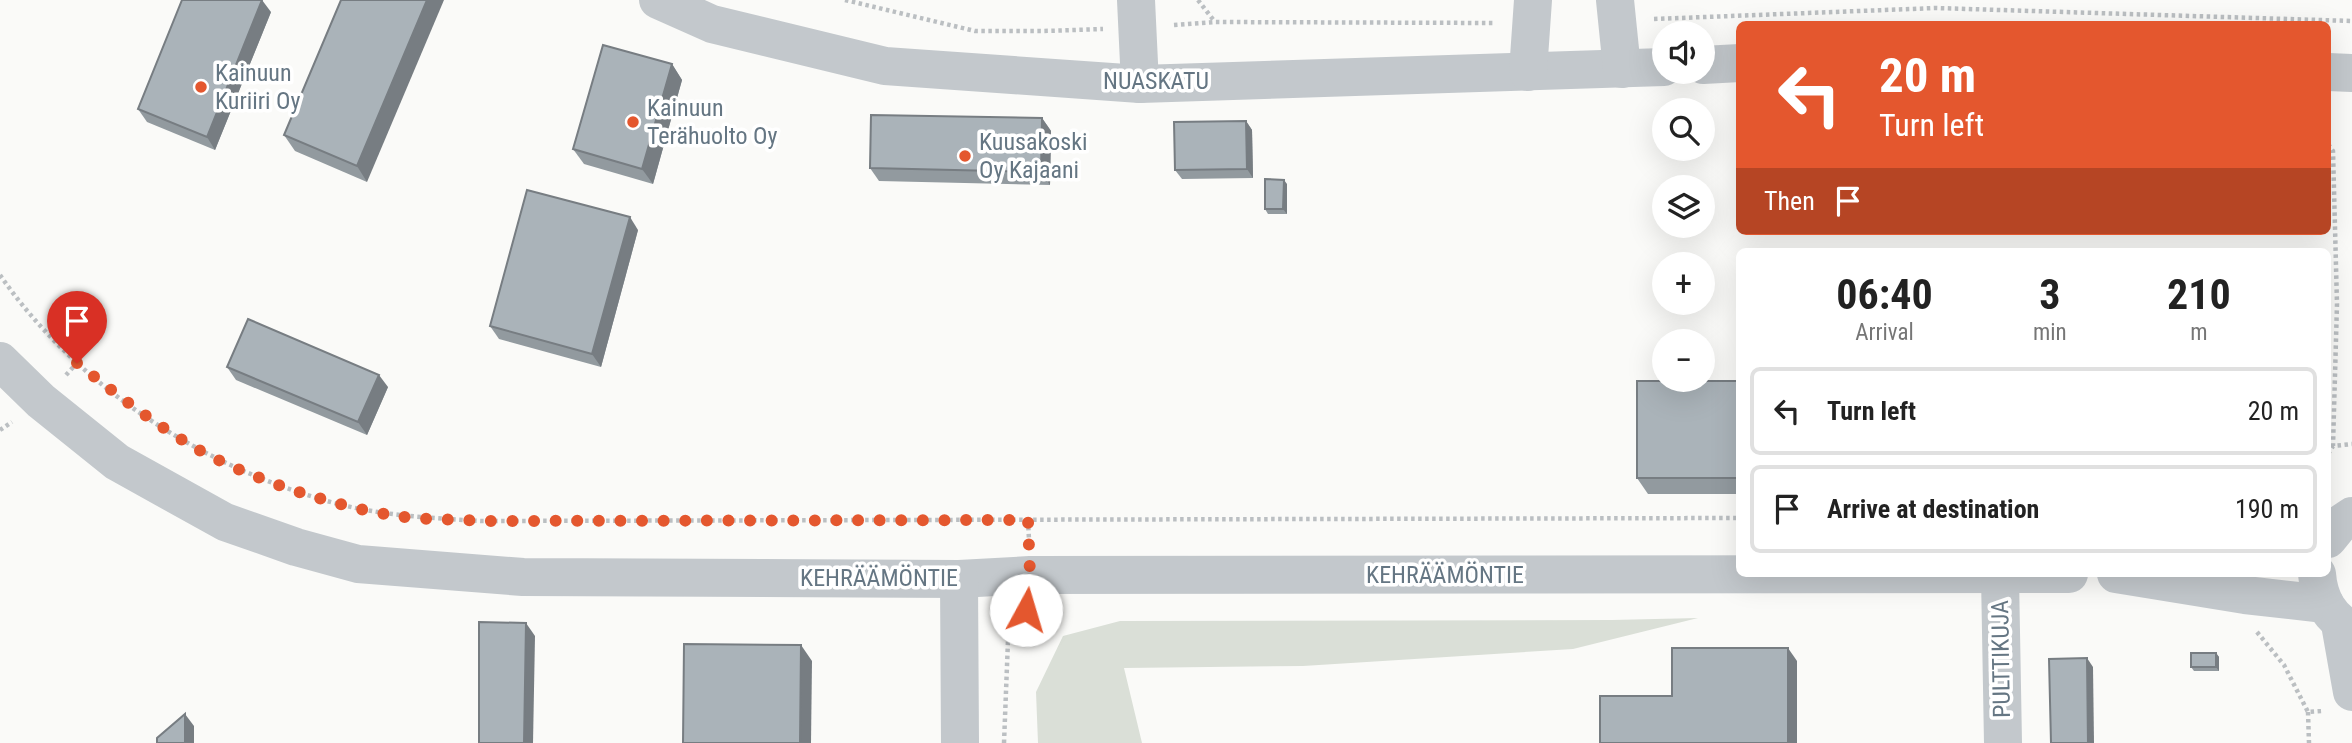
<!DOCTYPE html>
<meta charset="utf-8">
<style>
body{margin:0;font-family:"Roboto Condensed",sans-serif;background:#f2f2f2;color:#222;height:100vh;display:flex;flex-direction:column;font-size:26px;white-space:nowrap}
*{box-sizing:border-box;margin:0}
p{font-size:23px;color:#767676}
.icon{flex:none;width:38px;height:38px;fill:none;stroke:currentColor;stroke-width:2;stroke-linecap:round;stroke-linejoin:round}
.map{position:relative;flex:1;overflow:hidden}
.drawer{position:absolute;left:1736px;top:248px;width:595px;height:329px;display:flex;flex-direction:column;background:#fff;border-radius:10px;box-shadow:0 7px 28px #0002}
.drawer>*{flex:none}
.hud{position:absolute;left:1736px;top:21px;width:595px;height:214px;border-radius:10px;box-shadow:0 7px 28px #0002;background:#e4572e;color:#fff;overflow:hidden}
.buttons{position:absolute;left:1652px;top:21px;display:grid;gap:14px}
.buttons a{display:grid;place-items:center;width:63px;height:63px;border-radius:50%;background:#fff;box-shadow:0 7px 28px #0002;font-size:35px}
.pin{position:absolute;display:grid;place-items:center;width:60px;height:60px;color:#fff;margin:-72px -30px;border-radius:50% 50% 50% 0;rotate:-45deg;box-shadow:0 0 7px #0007}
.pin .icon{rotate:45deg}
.me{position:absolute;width:77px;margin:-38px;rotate:6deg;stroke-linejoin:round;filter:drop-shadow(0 0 5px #0008)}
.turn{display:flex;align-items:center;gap:24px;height:147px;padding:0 28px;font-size:32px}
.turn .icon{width:91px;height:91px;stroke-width:2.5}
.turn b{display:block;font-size:49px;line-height:60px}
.then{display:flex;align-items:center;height:66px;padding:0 28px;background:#0003;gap:14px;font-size:26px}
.eta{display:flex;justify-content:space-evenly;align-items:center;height:119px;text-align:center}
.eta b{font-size:42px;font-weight:700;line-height:49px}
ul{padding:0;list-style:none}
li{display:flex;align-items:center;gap:21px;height:88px;margin:0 14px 10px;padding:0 14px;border:4px solid #e0e0e0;border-radius:10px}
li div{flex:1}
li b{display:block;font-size:26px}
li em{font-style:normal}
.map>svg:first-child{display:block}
.green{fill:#dadfd7}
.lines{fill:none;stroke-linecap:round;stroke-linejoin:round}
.path{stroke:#bbbfc2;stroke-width:4.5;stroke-dasharray:3.5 3.5;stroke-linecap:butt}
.minor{stroke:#c3c8cc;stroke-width:38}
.wall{fill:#929a9f}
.shaded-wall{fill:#777d82}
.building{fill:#aab3b9;stroke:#777d82;stroke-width:2}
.route{stroke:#e4572e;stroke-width:12;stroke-dasharray:0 21.6}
.poi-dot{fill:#e4572e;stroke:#fff;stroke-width:2.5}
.labels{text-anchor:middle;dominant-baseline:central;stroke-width:7;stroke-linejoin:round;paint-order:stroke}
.poi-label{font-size:24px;fill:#657683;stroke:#fff;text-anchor:start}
.street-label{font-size:24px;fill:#657683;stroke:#fff}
</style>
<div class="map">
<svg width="2352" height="743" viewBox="0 0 2352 743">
<rect width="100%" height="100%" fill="#fafaf8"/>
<!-- green -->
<path class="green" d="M 1698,618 L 1573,649 L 1303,666 L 1124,668 L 1142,743 L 1038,743 L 1036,692 L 1063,636 L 1120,621 L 1612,620 Z"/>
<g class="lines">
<!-- path -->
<g class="path">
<path d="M 845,0 L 975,31 L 1044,31 L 1103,29"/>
<path d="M 1198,0 L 1215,22"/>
<path d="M 1654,19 L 1936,8 L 2352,21"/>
<path d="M 1174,25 L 1215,22 L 1494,23"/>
<path d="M 2328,144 L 2333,151 L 2337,304 L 2333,446"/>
<path d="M 0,275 C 78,388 205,469 338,504 C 385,516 433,518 481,521 L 1740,518"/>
<path d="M 66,375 L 77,363"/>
<path d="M 0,430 L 12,422"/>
<path d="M 2328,454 L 2333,446 L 2352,444"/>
<path d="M 1028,520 L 1029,540"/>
<path d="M 2257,632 L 2284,665 L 2308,712 L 2323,711"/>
<path d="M 2308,712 L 2309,743"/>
<path d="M 1004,743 L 1008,640 L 1025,611"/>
</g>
<!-- minor -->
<g class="minor">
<path d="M 658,0 L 712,24 L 885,66 L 1140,84 L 1664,67"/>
<path d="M 1136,0 L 1140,84"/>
<path d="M 1615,0 L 1622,69"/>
<path d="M 1703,65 L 1740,63"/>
<path d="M 1528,72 L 1533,0"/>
<path d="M 2328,72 L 2352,73"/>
<path d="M 0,361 L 41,401 L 117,462 L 225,522 L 296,547 L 358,564 L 523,577 L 959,579 L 1030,575 L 2069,574"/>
<path d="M 2328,539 L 2340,524 L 2352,516"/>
<path d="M 2116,574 L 2245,595 L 2325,604"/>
<path d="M 2317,574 C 2319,600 2330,618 2352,630"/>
<path d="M 2000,576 L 2003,743"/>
<path d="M 959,579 L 960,743"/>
<path d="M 2340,624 L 2352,692"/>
</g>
</g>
<!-- wall -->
<g class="wall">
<path d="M 341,0 L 367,182 L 295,151 L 284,135 Z"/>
<path d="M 271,12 L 215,150 L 147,122 L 138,109 Z"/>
<path d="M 672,64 L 682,80 L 653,184 L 584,164 L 573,149 Z"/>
<path d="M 1042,118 L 1051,131 L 1050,185 L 879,181 L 870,168 Z"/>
<path d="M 1246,121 L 1252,130 L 1253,178 L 1182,179 L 1175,170 Z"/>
<path d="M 1287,184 L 1287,214 L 1268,214 L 1265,209 Z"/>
<path d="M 638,230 L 601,367 L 499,339 L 490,326 Z"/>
<path d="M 227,367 L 388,387 L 367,435 L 236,380 Z"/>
<path d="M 1740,381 L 1740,494 L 1648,494 L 1637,478 Z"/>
<path d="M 2216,653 L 2219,657 L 2219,671 L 2194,671 L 2191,667 Z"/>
</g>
<!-- shaded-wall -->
<g class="shaded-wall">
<path d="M 262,0 L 271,12 L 215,150 L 207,137 Z"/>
<path d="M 427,0 L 444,0 L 367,182 L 357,166 Z"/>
<path d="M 672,64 L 682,80 L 653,184 L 642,169 Z"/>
<path d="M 1042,118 L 1051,131 L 1050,185 L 1041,172 Z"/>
<path d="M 1246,121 L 1252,130 L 1253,178 L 1247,169 Z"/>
<path d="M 1284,180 L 1287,184 L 1287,214 L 1283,209 Z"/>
<path d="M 630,217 L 638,230 L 601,367 L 592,354 Z"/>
<path d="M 379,375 L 388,387 L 367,435 L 358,422 Z"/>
<path d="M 526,623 L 535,636 L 533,743 L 524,743 Z"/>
<path d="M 801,645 L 812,661 L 811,743 L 800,743 Z"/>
<path d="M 1788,648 L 1797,661 L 1797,743 L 1788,743 Z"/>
<path d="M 2216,653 L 2219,657 L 2219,671 L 2216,667 Z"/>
<path d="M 2087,658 L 2093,667 L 2094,743 L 2088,743 Z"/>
<path d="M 185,714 L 194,726 L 194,743 L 185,743 Z"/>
</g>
<!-- building -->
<g class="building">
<path d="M 182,0 L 262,0 L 207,137 L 138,109 Z"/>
<path d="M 341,0 L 427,0 L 357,166 L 284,135 Z"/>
<path d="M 603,45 L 672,64 L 642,169 L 573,149 Z"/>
<path d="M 871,115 L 1042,118 L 1041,172 L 870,168 Z"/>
<path d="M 1246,121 L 1247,169 L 1175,170 L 1174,122 Z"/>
<path d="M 1265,179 L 1284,180 L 1283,209 L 1265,209 Z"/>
<path d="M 527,190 L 630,217 L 592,354 L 490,326 Z"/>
<path d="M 248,319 L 379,375 L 358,422 L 227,367 Z"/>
<rect x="1637" y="381" width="103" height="97"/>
<path d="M 479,622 L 526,623 L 524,743 L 479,743 Z"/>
<path d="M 684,644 L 801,645 L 800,743 L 683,743 Z"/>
<path d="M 1672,648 L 1788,648 L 1788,743 L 1600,743 L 1600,696 L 1672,696 Z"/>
<rect x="2191" y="653" width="25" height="14"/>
<path d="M 2087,658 L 2088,743 L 2051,743 L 2049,659 Z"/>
<path d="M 185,714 L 185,743 L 157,743 L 157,738 Z"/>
</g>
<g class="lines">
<!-- route -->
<path class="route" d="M 77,363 C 115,393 153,423 194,447 C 247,478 331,505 390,515 C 420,520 451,519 481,521 L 1028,520 L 1030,575 L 1026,610"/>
</g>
<!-- markers -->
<g class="poi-dot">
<circle cx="201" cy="87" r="7"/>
<circle cx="633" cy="122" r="7"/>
<circle cx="965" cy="156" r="7"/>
</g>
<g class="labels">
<!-- poi labels -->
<g class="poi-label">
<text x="215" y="73">Kainuun<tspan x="215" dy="28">Kuriiri Oy</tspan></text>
<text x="647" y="108">Kainuun<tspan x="647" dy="28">Terähuolto Oy</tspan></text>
<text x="979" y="142">Kuusakoski<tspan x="979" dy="28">Oy Kajaani</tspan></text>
</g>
<!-- street labels -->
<g class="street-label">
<text x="1156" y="81">NUASKATU</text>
<text x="1445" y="575">KEHRÄÄMÖNTIE</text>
<text x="879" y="578">KEHRÄÄMÖNTIE</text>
<text transform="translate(2001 659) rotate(-91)">PULTTIKUJA</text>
</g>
</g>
</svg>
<div class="buttons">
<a><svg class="icon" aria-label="sound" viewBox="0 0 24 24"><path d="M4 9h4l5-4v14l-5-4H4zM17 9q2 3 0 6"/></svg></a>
<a><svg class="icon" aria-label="search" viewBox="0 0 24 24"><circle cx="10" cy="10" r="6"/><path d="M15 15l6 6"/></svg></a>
<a><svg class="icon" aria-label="layers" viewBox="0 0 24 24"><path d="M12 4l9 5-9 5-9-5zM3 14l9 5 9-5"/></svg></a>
<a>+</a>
<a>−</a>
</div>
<div class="pin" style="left:77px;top:363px;background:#d93025"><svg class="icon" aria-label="arrive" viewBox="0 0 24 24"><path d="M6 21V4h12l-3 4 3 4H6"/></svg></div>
<svg class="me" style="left:1026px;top:610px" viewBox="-20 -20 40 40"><circle r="19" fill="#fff"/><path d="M0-13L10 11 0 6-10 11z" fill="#e4572e"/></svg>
<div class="hud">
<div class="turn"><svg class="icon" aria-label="left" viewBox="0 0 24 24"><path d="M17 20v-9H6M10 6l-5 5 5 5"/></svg><div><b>20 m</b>Turn left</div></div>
<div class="then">Then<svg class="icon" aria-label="arrive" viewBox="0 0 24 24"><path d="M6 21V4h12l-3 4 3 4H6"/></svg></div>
</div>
<section class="drawer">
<div class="eta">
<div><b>06:40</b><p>Arrival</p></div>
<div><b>3</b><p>min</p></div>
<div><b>210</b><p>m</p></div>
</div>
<ul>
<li><svg class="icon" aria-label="left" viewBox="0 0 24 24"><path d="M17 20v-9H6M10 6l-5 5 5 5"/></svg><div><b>Turn left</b></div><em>20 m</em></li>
<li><svg class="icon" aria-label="arrive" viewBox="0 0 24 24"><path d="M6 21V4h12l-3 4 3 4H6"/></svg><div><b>Arrive at destination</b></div><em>190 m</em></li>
</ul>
</section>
</div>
